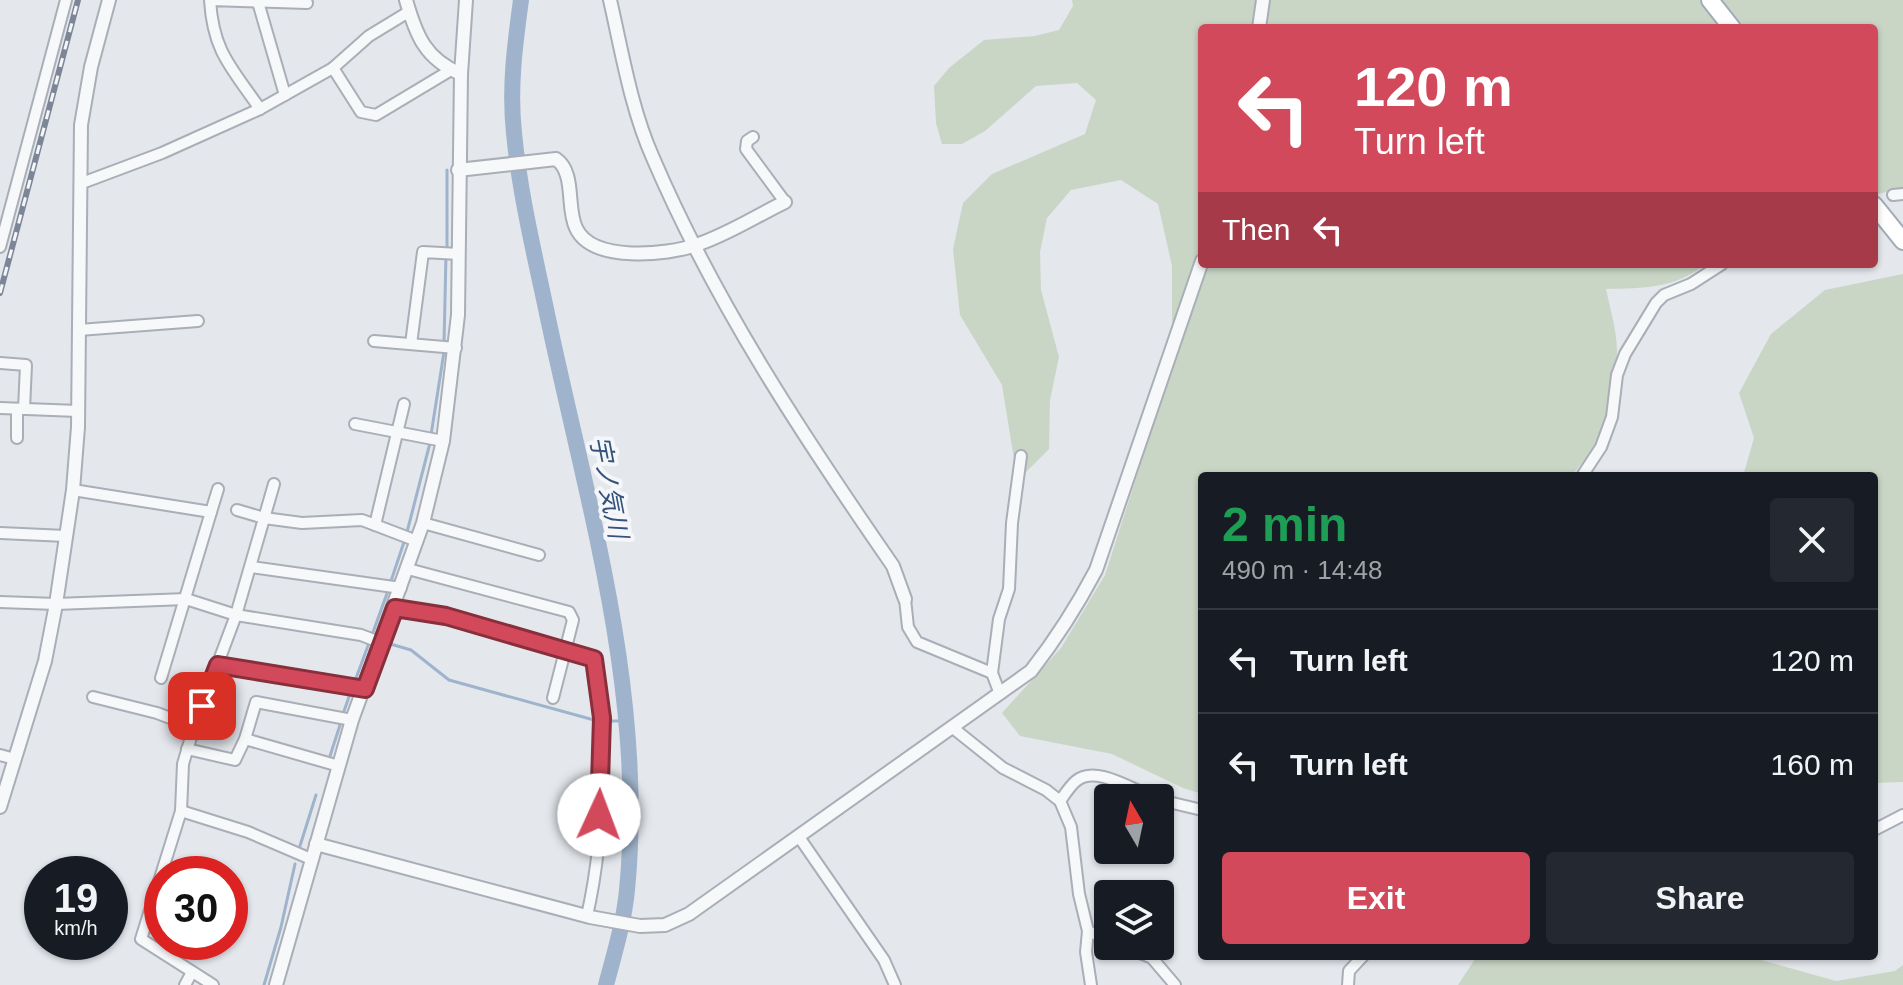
<!DOCTYPE html>
<meta charset="utf-8">
<style>
body{margin:0;font-family:Arial,"Noto Sans JP",sans-serif;background:#242831;color:#f1f3f6;height:100vh;display:flex;flex-direction:column;font-size:30px;white-space:nowrap}
*{box-sizing:border-box;margin:0}
p{font-size:26px;color:#9ea1a6}
.icon{flex:none;width:44px;height:44px;fill:none;stroke:currentColor;stroke-width:2;stroke-linecap:round;stroke-linejoin:round}
.map{position:relative;flex:1;overflow:hidden}
.drawer{position:absolute;left:1198px;top:472px;width:680px;height:488px;display:flex;flex-direction:column;background:#171b24;border-radius:8px;box-shadow:0 2px 6px #0004}
.drawer>*{flex:none}
.hud{position:absolute;left:1198px;top:24px;width:680px;height:244px;border-radius:8px;box-shadow:0 2px 6px #0004;background:#d1495b;color:#fff;overflow:hidden}
.needle{width:52px;rotate:351deg}
.controls{position:absolute;left:1094px;top:784px;display:grid;gap:16px}
.controls a{display:grid;place-items:center;width:80px;height:80px;border-radius:8px;background:#171b24;box-shadow:0 2px 6px #0004;font-size:40px}
.speed{position:absolute;left:24px;top:856px;display:flex;gap:16px;font-size:40px;font-weight:700;text-align:center}
.speed>*{display:grid;place-content:center;width:104px;height:104px;border-radius:50%;background:#171b24;box-shadow:0 2px 6px #0004;line-height:1}
.speed small{font-size:20px;font-weight:400}
.speed .limit{border:12px solid #d22;background:#fff;color:#111}
.pin{position:absolute;display:grid;place-items:center;width:68px;height:68px;color:#fff;margin:-34px;border-radius:16px;box-shadow:0 4px 12px #0006}
.me{position:absolute;width:88px;margin:-44px;rotate:2deg;stroke-linejoin:round;filter:drop-shadow(0 0 6px #0008)}
.turn{display:flex;align-items:center;gap:28px;height:168px;padding:0 24px;font-size:36px}
.turn .icon{width:104px;height:104px;stroke-width:2.5}
.turn b{display:block;font-size:56px;line-height:68px}
.then{display:flex;align-items:center;height:76px;padding:0 24px;background:#0003;gap:16px;font-size:30px}
.round{display:grid;place-items:center;flex:none;width:84px;height:84px;border-radius:8px;background:#242831}
.headline{display:flex;align-items:center;justify-content:space-between;height:136px;padding:0 24px}
h1{font-size:48px;font-weight:700;line-height:60px;color:#1e9e55}
.button{display:flex;gap:16px;margin-top:auto;padding:16px 24px}
.button a{flex:1;height:92px;border-radius:8px;background:#d1495b;color:#fff;font-size:32px;font-weight:700;line-height:92px;text-align:center}
.button a+a{background:#242831;color:#f1f3f6}
ul{padding:0;list-style:none}
li{display:flex;align-items:center;gap:24px;height:104px;padding:0 24px;border-top:2px solid #363941}
li div{flex:1}
li b{display:block;font-size:30px}
li em{font-style:normal}
.map>svg:first-child{display:block}
.green{fill:#c9d6c5}
.lines{fill:none;stroke-linecap:round;stroke-linejoin:round}
.stream{stroke:#9fb4cc;stroke-width:3}
.river{stroke:#9fb4cc;stroke-width:16}
.minor-casing{stroke:#a9aeb7;stroke-width:14}
.tertiary-casing{stroke:#a9aeb7;stroke-width:16}
.primary-casing{stroke:#a3abb8;stroke-width:20}
.minor{stroke:#f7f8fa;stroke-width:10}
.tertiary{stroke:#f7f8fa;stroke-width:12}
.primary{stroke:#fff;stroke-width:16}
.rail-casing{stroke:#7d8696;stroke-width:6}
.rail{stroke:#f4f6f9;stroke-width:3;stroke-dasharray:9;stroke-linecap:butt}
.route-casing{stroke:#882f3b;stroke-width:20}
.route{stroke:#d1495b;stroke-width:14}
.labels{text-anchor:middle;dominant-baseline:central;stroke-width:8;stroke-linejoin:round;paint-order:stroke}
.water-label{font-size:26px;font-style:italic;fill:#34527a;stroke:#f4f6f9}
</style>
<div class="map">
<svg width="1903" height="985" viewBox="0 0 1903 985">
<rect width="100%" height="100%" fill="#e4e7ec"/>
<!-- green -->
<g class="green">
<path d="M 1072,0 L 1903,0 L 1903,188 L 1874,195 L 1874,28 L 1202,28 L 1202,264 L 1705,264 C 1675,289 1643,288 1606,289 C 1610,309 1617,331 1617,351 C 1616,395 1604,446 1570,476 L 1202,476 L 1202,794 L 1183,788 L 1112,754 L 1020,736 L 1002,713 L 1061,648 L 1105,575 L 1172,366 L 1172,266 L 1158,204 L 1121,180 L 1071,190 L 1047,218 L 1040,252 L 1041,290 L 1059,357 L 1050,400 L 1049,449 L 1026,472 L 1014,459 L 1002,385 L 960,315 L 953,249 L 963,203 L 992,174 L 1085,134 L 1096,100 L 1077,83 L 1036,86 L 985,131 L 962,144 L 942,144 L 936,123 L 934,86 L 949,68 L 984,40 L 1035,36 L 1059,30 L 1073,6 Z"/>
<path d="M 1903,274 L 1903,782 L 1874,783 L 1874,476 L 1743,476 L 1754,438 L 1739,393 L 1771,334 L 1825,290 Z"/>
<path d="M 1477,956 L 1747,956 L 1836,981 L 1895,971 L 1903,965 L 1903,985 L 1458,985 Z"/>
</g>
<g class="lines">
<!-- stream -->
<g class="stream">
<path d="M 447,250 L 447,170"/>
<path d="M 444,343 L 446,255"/>
<path d="M 431,435 L 444,352"/>
<path d="M 407,532 L 430,443"/>
<path d="M 391,581 L 404,542"/>
<path d="M 372,635 L 389,588"/>
<path d="M 387,643 L 411,650 L 449,680 L 594,720"/>
<path d="M 355,681 L 369,643"/>
<path d="M 343,714 L 351,691"/>
<path d="M 610,721 L 627,721"/>
<path d="M 330,756 L 341,722"/>
<path d="M 299,849 L 316,795"/>
<path d="M 264,985 L 281,927 L 295,864"/>
</g>
<!-- river -->
<path class="river" d="M 521,0 C 515,44 509,88 514,133 C 520,197 536,260 549,323 C 589,510 646,697 627,890 C 624,922 614,955 606,985"/>
<!-- minor casing -->
<g class="minor-casing">
<g id="minor">
<path d="M 258,2 L 285,95"/>
<path d="M 333,68 L 361,112 L 376,115 L 451,70"/>
<path d="M 260,109 C 232,68 213,52 210,0 L 307,3"/>
<path d="M 753,137 L 747,141 L 746,149 L 785,202"/>
<path d="M 82,183 L 162,153 L 260,109 L 333,68 L 369,36 L 410,11"/>
<path d="M 1893,195 L 1903,194"/>
<path d="M 0,247 L 66,0"/>
<path d="M 79,330 L 198,321"/>
<path d="M 374,341 L 456,348"/>
<path d="M 411,344 L 423,252 L 459,254"/>
<path d="M 0,363 L 26,365 L 24,409"/>
<path d="M 0,408 L 78,411"/>
<path d="M 17,409 L 17,438"/>
<path d="M 355,424 L 443,441"/>
<path d="M 1582,476 L 1601,447 L 1612,417 L 1617,375 L 1625,354 L 1656,303 L 1664,295 L 1691,284 L 1722,264"/>
<path d="M 73,490 L 211,512 L 161,678"/>
<path d="M 237,510 L 264,518 L 302,523 L 362,520 L 417,541"/>
<path d="M 211,512 L 218,489"/>
<path d="M 423,523 L 539,555"/>
<path d="M 375,525 L 404,404"/>
<path d="M 0,533 L 66,536"/>
<path d="M 251,567 L 401,588"/>
<path d="M 408,569 L 569,612 L 573,620 L 553,698"/>
<path d="M 905,599 L 908,627 L 917,642 L 992,673 L 1000,694"/>
<path d="M 0,602 L 56,604 L 186,599 L 236,615 L 361,635 L 382,643"/>
<path d="M 395,608 L 446,616 L 594,659 C 605,744 606,832 587,916"/>
<path d="M 218,665 L 365,689"/>
<path d="M 992,673 L 999,619 L 1009,589 L 1012,523 L 1021,456"/>
<path d="M 93,697 L 157,713 L 194,727"/>
<path d="M 953,728 L 1003,768 L 1046,790 L 1060,801 L 1071,827 L 1079,894 L 1088,931 L 1086,952 L 1091,985"/>
<path d="M 245,739 L 339,766"/>
<path d="M 187,749 L 235,760 L 245,739 L 256,702 L 352,720"/>
<path d="M 0,755 L 15,759"/>
<path d="M 1160,800 L 1202,810"/>
<path d="M 1060,801 C 1065,794 1070,786 1076,781 C 1096,764 1134,791 1155,798"/>
<path d="M 181,811 L 248,832 L 311,859"/>
<path d="M 1874,830 L 1903,815"/>
<path d="M 799,837 L 884,960 L 895,985"/>
<path d="M 1088,931 L 1108,940"/>
<path d="M 1123,946 L 1152,958 L 1175,985"/>
<path d="M 185,985 L 192,972"/>
<path d="M 213,985 L 141,939 L 181,811 L 183,764 L 194,727 L 236,615 L 274,484"/>
<path d="M 1348,985 L 1349,971 L 1363,956"/>
</g>
</g>
<!-- tertiary casing -->
<g class="tertiary-casing">
<g id="tertiary">
<path d="M 406,0 C 416,35 425,59 461,74"/>
<path d="M 610,0 C 622,52 631,109 653,158 C 715,303 803,436 893,566 L 905,599"/>
<path d="M 1259,28 L 1263,0"/>
<path d="M 458,170 L 556,159 C 576,173 566,208 576,228 C 592,263 667,255 696,245 C 727,235 756,216 785,202"/>
<path d="M 0,807 L 45,661 L 56,604 L 73,490 L 78,427 L 81,125 L 91,67 L 109,0"/>
<path d="M 316,844 L 590,917 L 640,926 L 665,925 L 689,914 L 1031,671 C 1056,639 1077,606 1096,570 L 1202,261"/>
<path d="M 276,985 L 352,720 L 423,523 L 443,441 L 458,315 L 461,74 L 466,0"/>
</g>
</g>
<!-- primary casing -->
<g class="primary-casing">
<g id="primary">
<path d="M 1710,0 L 1732,28"/>
<path d="M 1874,205 L 1903,241"/>
</g>
</g>
<!-- minor -->
<use href="#minor" class="minor"/>
<!-- tertiary -->
<use href="#tertiary" class="tertiary"/>
<!-- primary -->
<use href="#primary" class="primary"/>
<!-- rail casing -->
<g class="rail-casing">
<path id="rail" d="M 0,293 L 78,0"/>
</g>
<!-- rail -->
<use href="#rail" class="rail"/>
</g>
<g class="lines">
<!-- route casing -->
<g class="route-casing">
<path id="route" d="M 202,706 L 218,665 L 365,689 L 395,608 L 446,616 L 594,659 L 602,718 L 599,815"/>
</g>
<!-- route -->
<use href="#route" class="route"/>
</g>
<g class="labels">
<!-- water labels -->
<g class="water-label">
<text transform="translate(609 487) rotate(79)">宇ノ気川</text>
</g>
</g>
</svg>
<div class="controls">
<a><svg class="needle" viewBox="-14 -14 28 28"><path d="M0-13l5 13h-10z" fill="#e53935"/><path d="M0 13l5-13h-10z" fill="#9ea1a6"/></svg></a>
<a><svg class="icon" aria-label="layers" viewBox="0 0 24 24"><path d="M12 4l9 5-9 5-9-5zM3 14l9 5 9-5"/></svg></a>
</div>
<div class="speed"><div>19<small>km/h</small></div><div class="limit">30</div></div>
<div class="pin" style="left:202px;top:706px;background:#d93025"><svg class="icon" aria-label="arrive" viewBox="0 0 24 24"><path d="M6 21V4h12l-3 4 3 4H6"/></svg></div>
<svg class="me" style="left:599px;top:815px" viewBox="-20 -20 40 40"><circle r="19" fill="#fff"/><path d="M0-13L10 11 0 6-10 11z" fill="#d1495b"/></svg>
<div class="hud">
<div class="turn"><svg class="icon" aria-label="left" viewBox="0 0 24 24"><path d="M17 20v-9H6M10 6l-5 5 5 5"/></svg><div><b>120 m</b>Turn left</div></div>
<div class="then">Then<svg class="icon" aria-label="left" viewBox="0 0 24 24"><path d="M17 20v-9H6M10 6l-5 5 5 5"/></svg></div>
</div>
<section class="drawer">
<div class="headline"><div><h1>2 min</h1><p>490 m · 14:48</p></div><a class="round"><svg class="icon" aria-label="close" viewBox="0 0 24 24"><path d="M6 6l12 12M18 6L6 18"/></svg></a></div>
<ul>
<li><svg class="icon" aria-label="left" viewBox="0 0 24 24"><path d="M17 20v-9H6M10 6l-5 5 5 5"/></svg><div><b>Turn left</b></div><em>120 m</em></li>
<li><svg class="icon" aria-label="left" viewBox="0 0 24 24"><path d="M17 20v-9H6M10 6l-5 5 5 5"/></svg><div><b>Turn left</b></div><em>160 m</em></li>
</ul>
<div class="button"><a>Exit</a><a>Share</a></div>
</section>
</div>
